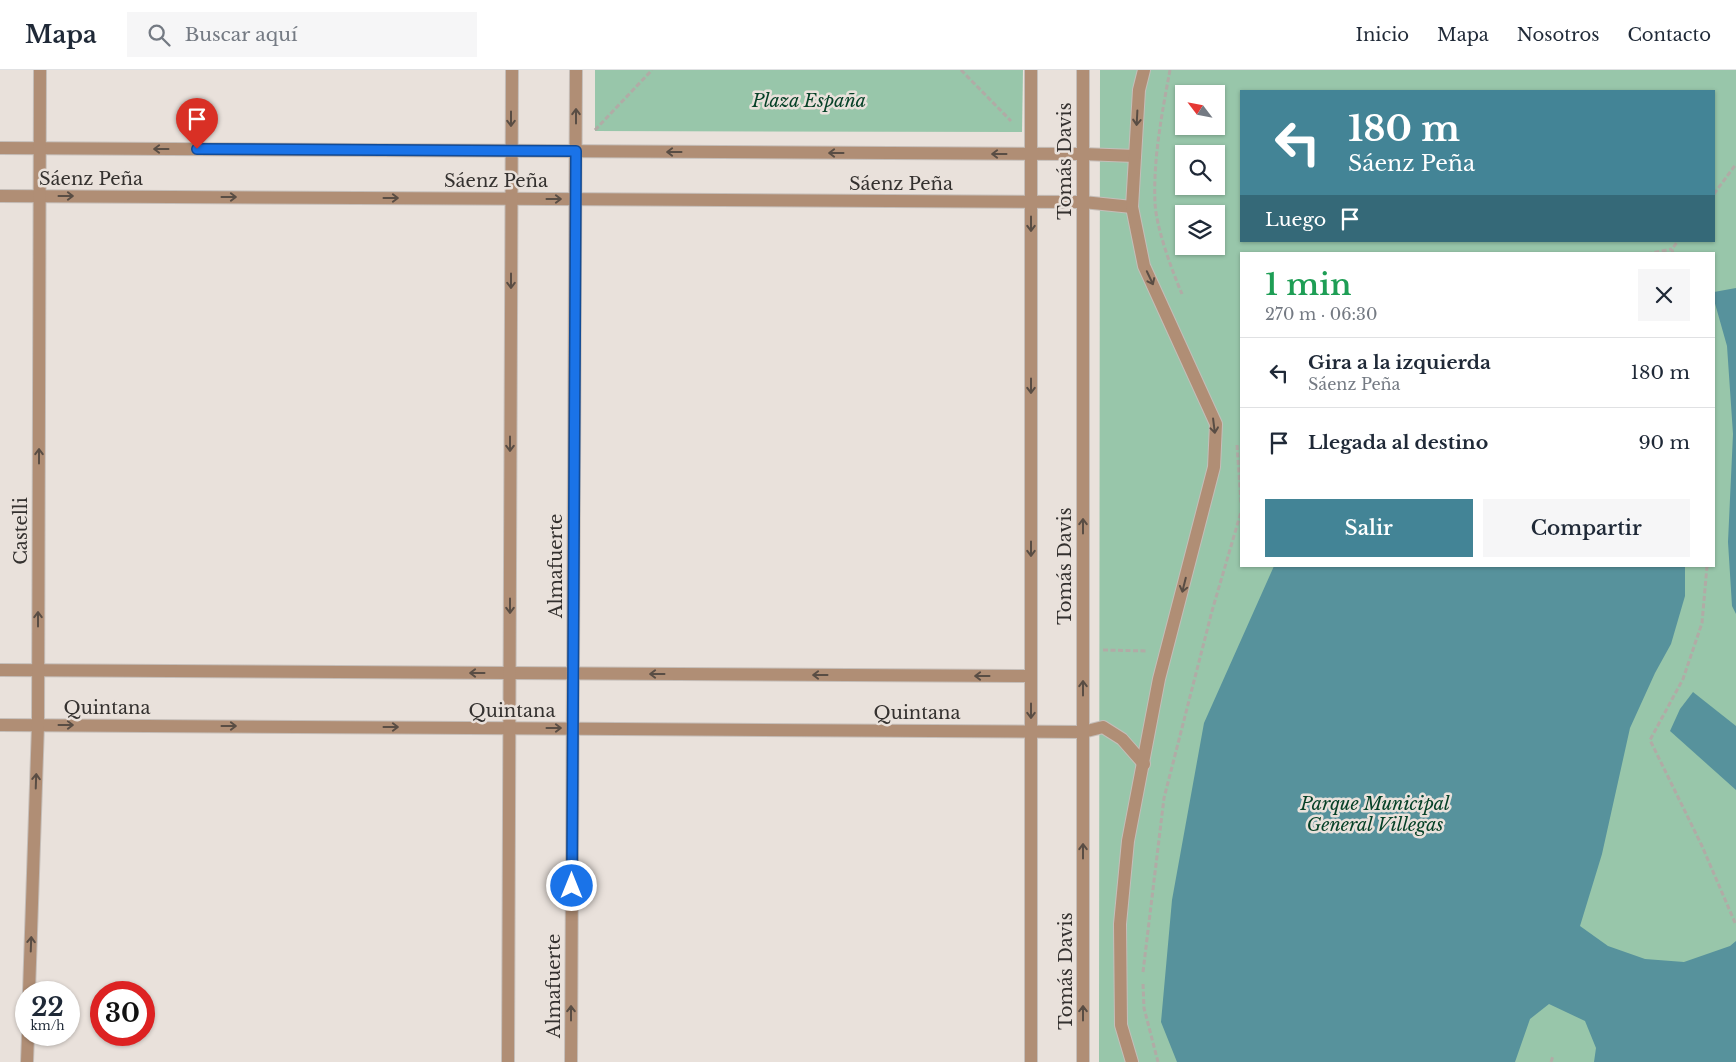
<!DOCTYPE html>
<html lang="es">
<meta charset="utf-8">
<style>
body{margin:0;font-family:"Libre Baskerville",serif;background:#f6f6f7;color:#1f2937;height:100vh;display:flex;flex-direction:column;font-size:19px;white-space:nowrap}
*{box-sizing:border-box;margin:0}
p{font-size:16px;color:#747a83}
.icon{flex:none;width:28px;height:28px;fill:none;stroke:currentColor;stroke-width:2;stroke-linecap:round;stroke-linejoin:round}
.map{position:relative;flex:1;overflow:hidden}
.details{position:absolute;left:1240px;top:182px;width:475px;height:315px;display:flex;flex-direction:column;background:#fff;border-radius:0px;box-shadow:0 1px 4px #0004}
.details>*{flex:none}
.banner{position:absolute;left:1240px;top:20px;width:475px;height:152px;border-radius:0px;box-shadow:0 1px 4px #0004;background:#438496;color:#fff;overflow:hidden}
.needle{width:32px;rotate:302deg}
.controls{position:absolute;left:1175px;top:15px;display:grid;gap:10px}
.controls a{display:grid;place-items:center;width:50px;height:50px;border-radius:0px;background:#fff;box-shadow:0 1px 4px #0004;font-size:25px}
.speed{position:absolute;left:15px;top:911px;display:flex;gap:10px;font-size:25px;font-weight:700;text-align:center}
.speed>*{display:grid;place-content:center;width:65px;height:65px;border-radius:50%;background:#fff;box-shadow:0 1px 4px #0004;line-height:1}
.speed small{font-size:12px;font-weight:400}
.speed .limit{border:8px solid #d22;background:#fff;color:#111}
.pin{position:absolute;display:grid;place-items:center;width:42px;height:42px;color:#fff;margin:-51px -21px;border-radius:50% 50% 50% 0;rotate:-45deg;box-shadow:0 0 5px #0007}
.pin .icon{rotate:45deg}
.me{position:absolute;width:55px;margin:-28px;rotate:0deg;stroke-linejoin:round;filter:drop-shadow(0 0 4px #0008)}
.turn{display:flex;align-items:center;gap:18px;height:105px;padding:0 25px;font-size:22px}
.turn .icon{width:65px;height:65px;stroke-width:2.5}
.turn b{display:block;font-size:35px;line-height:42px}
.then{display:flex;align-items:center;height:48px;padding:0 25px;background:#0003;gap:10px;font-size:19px}
.round{display:grid;place-items:center;flex:none;width:52px;height:52px;border-radius:0px;background:#f6f6f7}
.headline{display:flex;align-items:center;justify-content:space-between;height:85px;padding:0 25px}
h1{font-size:30px;font-weight:600;line-height:38px;color:#1e9e55}
.cta{display:flex;gap:10px;margin-top:auto;padding:10px 25px}
.cta a{flex:1;height:58px;border-radius:0px;background:#438496;color:#fff;font-size:20px;font-weight:600;line-height:58px;text-align:center}
.cta a+a{background:#f6f6f7;color:#1f2937}
ul{padding:0;list-style:none}
li{display:flex;align-items:center;gap:15px;height:70px;padding:0 25px;border-top:1px solid #e0e1e3}
li div{flex:1}
li b{display:block;font-size:19px}
li em{font-style:normal}
header{display:flex;align-items:center;gap:30px;box-sizing:border-box;height:70px;padding:0 25px;background:#fff;border-bottom:1px solid #e0e1e3}
header strong{font-size:24px}
nav{display:flex;gap:28px;margin-inline-start:auto;font-size:18px}
.search{width:350px;height:45px;background:#f6f6f7;display:flex;align-items:center;gap:12px;box-sizing:border-box;padding:0 18px;border-radius:0px;color:#747a83;font-size:19px}
.map>svg:first-child{display:block}
.green{fill:#98c6aa;fill-rule:evenodd}
.water{fill:#57929c}
.lines{fill:none;stroke-linecap:round;stroke-linejoin:round}
.service-casing{stroke:#c5beb9;stroke-width:14}
.minor-casing{stroke:#c5beb9;stroke-width:14}
.tertiary-casing{stroke:#c5beb9;stroke-width:14}
.path{stroke:#b1aba6;stroke-width:3;stroke-dasharray:5 2.5;stroke-linecap:butt}
.service{stroke:#b08e75;stroke-width:12}
.minor{stroke:#b08e75;stroke-width:12}
.tertiary{stroke:#b08e75;stroke-width:12}
.oneway{stroke:#594d44}
.route-casing{stroke:#114b97;stroke-width:12}
.route{stroke:#1a73e8;stroke-width:9}
.labels{text-anchor:middle;dominant-baseline:central;stroke-width:5;stroke-linejoin:round;paint-order:stroke}
.park-label{font-size:18px;font-style:italic;fill:#064127;stroke:#e9e1db}
.street-label{font-size:18px;fill:#34312f;stroke:#e9e1db}
</style>
<header>
<strong>Mapa</strong>
<div class="search"><svg class="icon" aria-label="search" viewBox="0 0 24 24"><circle cx="10" cy="10" r="6"/><path d="M15 15l6 6"/></svg>Buscar aquí</div>
<nav><a>Inicio</a><a>Mapa</a><a>Nosotros</a><a>Contacto</a></nav>
</header>
<div class="map">
<svg width="1736" height="992" viewBox="0 0 1736 992">
<rect width="100%" height="100%" fill="#e9e1db"/>
<!-- green -->
<g class="green">
<path d="M 595,0 L 1023,0 L 1022,62 L 595,61 Z"/>
<path d="M 1100,0 L 1736,0 L 1736,992 L 1099,992 ZM 1241,21 L 1714,21 L 1714,171 L 1241,171 ZM 1184,24 L 1216,24 L 1216,56 L 1184,56 ZM 1184,84 L 1216,84 L 1216,116 L 1184,116 ZM 1184,144 L 1216,144 L 1216,176 L 1184,176 ZM 1241,184 L 1714,184 L 1714,496 L 1241,496 Z"/>
</g>
<!-- water -->
<g class="water">
<path d="M 1736,218 L 1736,544 L 1732,536 L 1728,472 L 1733,364 L 1727,276 L 1714,230 L 1714,222 Z"/>
<path d="M 1274,496 L 1685,496 L 1685,526 L 1671,574 L 1655,603 L 1630,658 L 1602,784 L 1580,856 L 1608,876 L 1645,889 L 1684,892 L 1730,876 L 1736,871 L 1736,992 L 1594,992 L 1596,978 L 1585,951 L 1549,934 L 1530,949 L 1515,992 L 1177,992 L 1161,952 L 1172,830 L 1204,653 Z"/>
<path d="M 1693,622 L 1736,656 L 1736,720 L 1670,661 L 1680,639 Z"/>
</g>
<g class="lines">
<!-- service casing -->
<g class="service-casing">
<g id="service">
<path d="M 1083,84 L 1135,86"/>
<path d="M 1083,132 L 1132,137"/>
<path d="M 1083,662 L 1103,657 L 1122,669 L 1144,694"/>
<path d="M 1132,992 L 1121,955 L 1120,854 L 1128,771 L 1159,609 L 1214,397 L 1216,354 L 1144,196 L 1132,137 L 1139,20 L 1144,0"/>
</g>
</g>
<!-- minor casing -->
<g class="minor-casing">
<g id="minor">
<path d="M 0,78 L 1083,84"/>
<path d="M 0,126 L 1083,132"/>
<path d="M 0,600 L 1031,606"/>
<path d="M 0,655 L 1083,662"/>
<path d="M 29,922 L 38,655 L 40,0"/>
<path d="M 27,992 L 28,965"/>
<path d="M 508,992 L 512,0"/>
<path d="M 571,992 L 576,0"/>
</g>
</g>
<!-- tertiary casing -->
<g class="tertiary-casing">
<g id="tertiary">
<path d="M 1031,0 L 1031,992"/>
<path d="M 1083,992 L 1083,0"/>
</g>
</g>
<!-- path -->
<g class="path">
<path d="M 961,0 L 1011,51"/>
<path d="M 1170,0 C 1162,43 1153,89 1155,133 C 1156,157 1172,201 1182,224"/>
<path d="M 595,60 L 652,0"/>
<path d="M 1714,124 L 1736,94"/>
<path d="M 1647,184 L 1672,179"/>
<path d="M 1673,184 L 1672,179 L 1678,171"/>
<path d="M 1237,375 L 1241,433"/>
<path d="M 1707,496 L 1702,553 L 1683,609 L 1650,670 L 1702,776 L 1736,855"/>
<path d="M 1103,580 L 1147,581"/>
<path d="M 1143,902 L 1164,728 L 1212,541 L 1241,442"/>
<path d="M 1143,914 L 1144,938 L 1158,992"/>
<path d="M 1551,992 L 1553,986"/>
</g>
<!-- service -->
<use href="#service" class="service"/>
<!-- minor -->
<use href="#minor" class="minor"/>
<!-- tertiary -->
<use href="#tertiary" class="tertiary"/>
</g>
<!-- one-way arrows -->
<defs><path id="oneway-shaft" d="M-6 0H5M1.5-3L5.5 0L1.5 3" fill="none" stroke-width="1.6" stroke-linecap="round" stroke-linejoin="round" transform="scale(1.25)"/></defs>
<g class="oneway">
<use href="#oneway-shaft" transform="translate(576 46) rotate(-90)"/>
<use href="#oneway-shaft" transform="translate(1137 48) rotate(93)"/>
<use href="#oneway-shaft" transform="translate(511 49) rotate(90)"/>
<use href="#oneway-shaft" transform="translate(161 79) rotate(-180)"/>
<use href="#oneway-shaft" transform="translate(674 82) rotate(-180)"/>
<use href="#oneway-shaft" transform="translate(836 83) rotate(-180)"/>
<use href="#oneway-shaft" transform="translate(999 84) rotate(-180)"/>
<use href="#oneway-shaft" transform="translate(66 126)"/>
<use href="#oneway-shaft" transform="translate(229 127)"/>
<use href="#oneway-shaft" transform="translate(391 128)"/>
<use href="#oneway-shaft" transform="translate(554 129)"/>
<use href="#oneway-shaft" transform="translate(1031 154) rotate(90)"/>
<use href="#oneway-shaft" transform="translate(1150 208) rotate(65)"/>
<use href="#oneway-shaft" transform="translate(511 211) rotate(90)"/>
<use href="#oneway-shaft" transform="translate(1031 316) rotate(90)"/>
<use href="#oneway-shaft" transform="translate(1214 356) rotate(83)"/>
<use href="#oneway-shaft" transform="translate(510 374) rotate(90)"/>
<use href="#oneway-shaft" transform="translate(39 386) rotate(-90)"/>
<use href="#oneway-shaft" transform="translate(1083 456) rotate(-90)"/>
<use href="#oneway-shaft" transform="translate(1031 479) rotate(90)"/>
<use href="#oneway-shaft" transform="translate(1184 515) rotate(104)"/>
<use href="#oneway-shaft" transform="translate(510 536) rotate(90)"/>
<use href="#oneway-shaft" transform="translate(38 549) rotate(-90)"/>
<use href="#oneway-shaft" transform="translate(477 603) rotate(-180)"/>
<use href="#oneway-shaft" transform="translate(657 604) rotate(-180)"/>
<use href="#oneway-shaft" transform="translate(820 605) rotate(-180)"/>
<use href="#oneway-shaft" transform="translate(982 606) rotate(-180)"/>
<use href="#oneway-shaft" transform="translate(1083 618) rotate(-90)"/>
<use href="#oneway-shaft" transform="translate(1031 641) rotate(90)"/>
<use href="#oneway-shaft" transform="translate(66 655)"/>
<use href="#oneway-shaft" transform="translate(229 656)"/>
<use href="#oneway-shaft" transform="translate(391 657)"/>
<use href="#oneway-shaft" transform="translate(554 658)"/>
<use href="#oneway-shaft" transform="translate(36 711) rotate(-88)"/>
<use href="#oneway-shaft" transform="translate(1083 781) rotate(-90)"/>
<use href="#oneway-shaft" transform="translate(31 874) rotate(-88)"/>
<use href="#oneway-shaft" transform="translate(571 943) rotate(-90)"/>
<use href="#oneway-shaft" transform="translate(1083 943) rotate(-90)"/>
</g>
<g class="lines">
<!-- route casing -->
<g class="route-casing">
<path id="route" d="M 197,79 L 576,81 L 572,816"/>
</g>
<!-- route -->
<use href="#route" class="route"/>
</g>
<g class="labels">
<!-- park labels -->
<g class="park-label">
<text x="809" y="31">Plaza España</text>
<text x="1375" y="734">Parque Municipal<tspan x="1375" dy="21">General Villegas</tspan></text>
</g>
<!-- street labels -->
<g class="street-label">
<text transform="translate(1065 91) rotate(-90)">Tomás Davis</text>
<text x="91" y="109">Sáenz Peña</text>
<text x="496" y="111">Sáenz Peña</text>
<text x="901" y="114">Sáenz Peña</text>
<text transform="translate(21 461) rotate(-90)">Castelli</text>
<text transform="translate(556 496) rotate(-90)">Almafuerte</text>
<text transform="translate(1065 496) rotate(-90)">Tomás Davis</text>
<text x="107" y="638">Quintana</text>
<text x="512" y="641">Quintana</text>
<text x="917" y="643">Quintana</text>
<text transform="translate(1066 901) rotate(-90)">Tomás Davis</text>
<text transform="translate(554 916) rotate(-90)">Almafuerte</text>
</g>
</g>
</svg>
<div class="controls">
<a><svg class="needle" viewBox="-14 -14 28 28"><path d="M0-13l5 13h-10z" fill="#e53935"/><path d="M0 13l5-13h-10z" fill="#747a83"/></svg></a>
<a><svg class="icon" aria-label="search" viewBox="0 0 24 24"><circle cx="10" cy="10" r="6"/><path d="M15 15l6 6"/></svg></a>
<a><svg class="icon" aria-label="layers" viewBox="0 0 24 24"><path d="M12 4l9 5-9 5-9-5zM3 14l9 5 9-5"/></svg></a>
</div>
<div class="speed"><div>22<small>km/h</small></div><div class="limit">30</div></div>
<div class="pin" style="left:197px;top:79px;background:#d93025"><svg class="icon" aria-label="arrive" viewBox="0 0 24 24"><path d="M6 21V4h12l-3 4 3 4H6"/></svg></div>
<svg class="me" style="left:572px;top:816px" viewBox="-20 -20 40 40"><circle r="17" fill="#1a73e8" stroke="#fff" stroke-width="3"/><path d="M0-11L8 9 0 5-8 9z" fill="#fff"/></svg>
<div class="banner">
<div class="turn"><svg class="icon" aria-label="left" viewBox="0 0 24 24"><path d="M17 20v-9H6M10 6l-5 5 5 5"/></svg><div><b>180 m</b>Sáenz Peña</div></div>
<div class="then">Luego<svg class="icon" aria-label="arrive" viewBox="0 0 24 24"><path d="M6 21V4h12l-3 4 3 4H6"/></svg></div>
</div>
<section class="details">
<div class="headline"><div><h1>1 min</h1><p>270 m · 06:30</p></div><a class="round"><svg class="icon" aria-label="close" viewBox="0 0 24 24"><path d="M6 6l12 12M18 6L6 18"/></svg></a></div>
<ul>
<li><svg class="icon" aria-label="left" viewBox="0 0 24 24"><path d="M17 20v-9H6M10 6l-5 5 5 5"/></svg><div><b>Gira a la izquierda</b><p>Sáenz Peña</p></div><em>180 m</em></li>
<li><svg class="icon" aria-label="arrive" viewBox="0 0 24 24"><path d="M6 21V4h12l-3 4 3 4H6"/></svg><div><b>Llegada al destino</b></div><em>90 m</em></li>
</ul>
<div class="cta"><a>Salir</a><a>Compartir</a></div>
</section>
</div>
